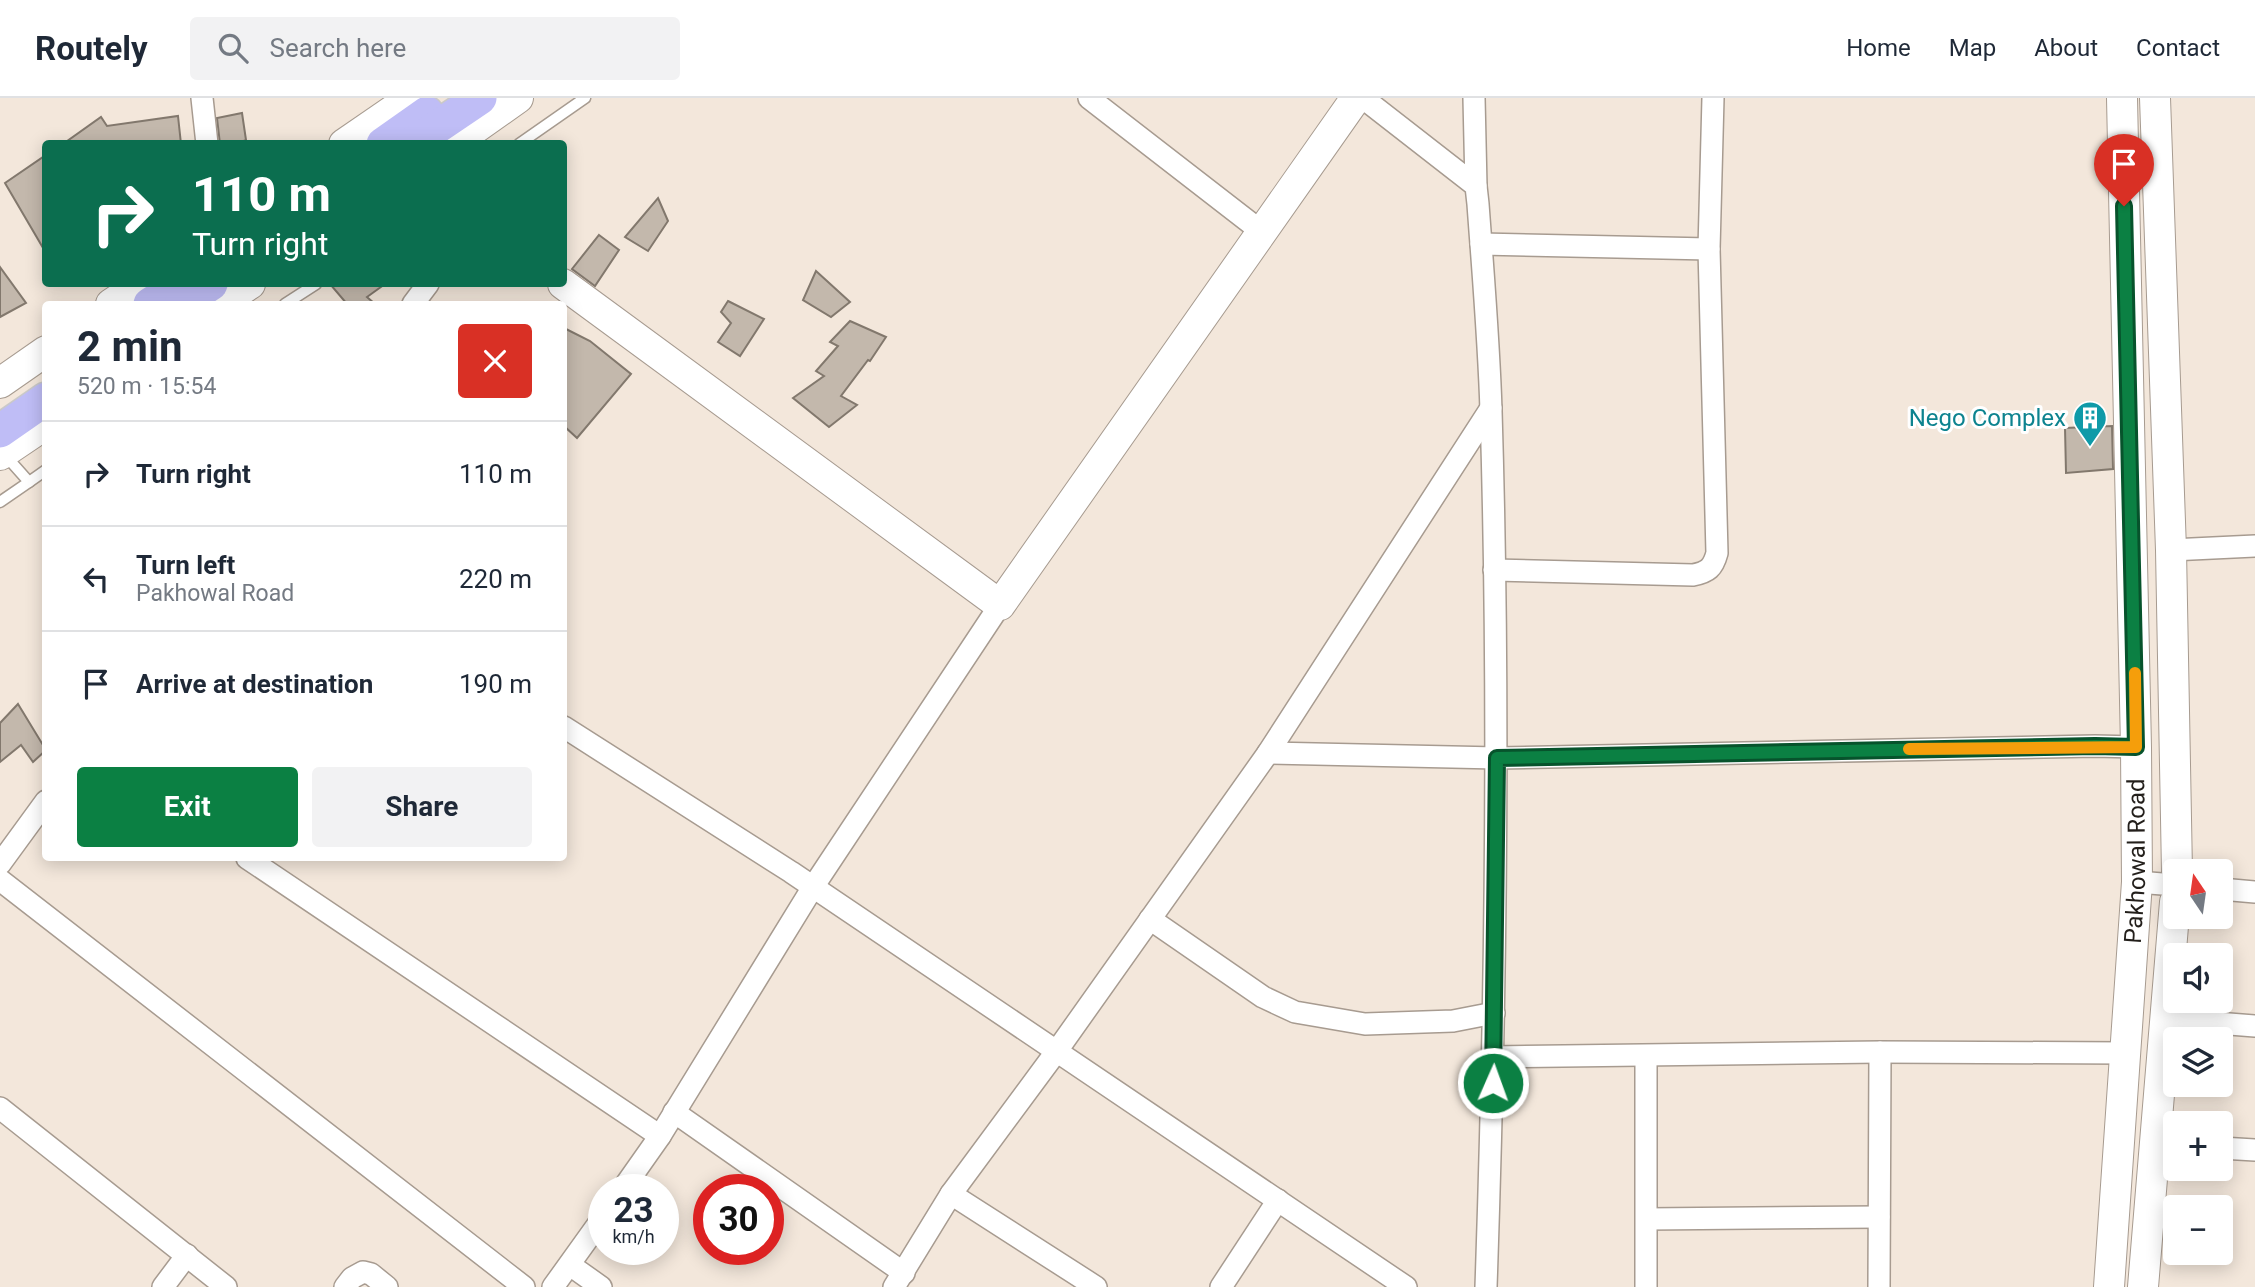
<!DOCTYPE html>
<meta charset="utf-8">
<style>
body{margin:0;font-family:Roboto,sans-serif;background:#f2f2f3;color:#1f2937;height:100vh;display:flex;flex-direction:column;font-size:26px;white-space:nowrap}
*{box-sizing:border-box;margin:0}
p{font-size:23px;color:#747a83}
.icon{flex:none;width:38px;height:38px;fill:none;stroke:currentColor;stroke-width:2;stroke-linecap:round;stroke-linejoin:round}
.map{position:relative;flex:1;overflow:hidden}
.side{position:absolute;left:42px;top:203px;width:525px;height:560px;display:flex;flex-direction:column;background:#fff;border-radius:7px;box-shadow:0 4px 18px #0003}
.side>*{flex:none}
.hud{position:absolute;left:42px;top:42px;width:525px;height:147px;border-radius:7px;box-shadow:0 4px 18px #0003;background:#0b6e4f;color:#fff;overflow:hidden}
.needle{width:46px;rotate:347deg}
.controls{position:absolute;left:2163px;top:761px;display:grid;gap:14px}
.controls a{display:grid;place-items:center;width:70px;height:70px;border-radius:7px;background:#fff;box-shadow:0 4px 18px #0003;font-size:35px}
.speed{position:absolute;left:588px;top:1076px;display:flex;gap:14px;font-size:35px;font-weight:700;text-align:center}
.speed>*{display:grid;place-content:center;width:91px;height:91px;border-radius:50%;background:#fff;box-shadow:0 4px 18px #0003;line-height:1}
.speed small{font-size:18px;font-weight:400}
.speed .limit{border:10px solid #d22;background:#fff;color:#111}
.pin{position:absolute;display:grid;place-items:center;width:60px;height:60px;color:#fff;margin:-72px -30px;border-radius:50% 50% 50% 0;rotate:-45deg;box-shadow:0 0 7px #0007}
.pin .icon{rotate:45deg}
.me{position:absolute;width:77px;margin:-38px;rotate:2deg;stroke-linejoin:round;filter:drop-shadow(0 0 5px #0008)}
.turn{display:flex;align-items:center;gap:24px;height:147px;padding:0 35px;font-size:32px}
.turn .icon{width:91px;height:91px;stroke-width:2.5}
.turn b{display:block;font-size:49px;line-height:60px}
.round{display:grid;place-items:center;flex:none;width:74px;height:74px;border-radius:7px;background:#f2f2f3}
.head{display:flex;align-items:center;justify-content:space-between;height:119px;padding:0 35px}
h1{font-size:42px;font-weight:700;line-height:52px}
.primary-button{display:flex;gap:14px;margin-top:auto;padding:14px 35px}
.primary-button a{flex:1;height:80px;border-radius:7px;background:#0b8043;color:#fff;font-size:28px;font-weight:700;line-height:80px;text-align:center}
.primary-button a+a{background:#f2f2f3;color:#1f2937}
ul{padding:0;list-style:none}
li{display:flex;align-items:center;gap:21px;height:105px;padding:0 35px;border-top:2px solid #e0e1e3}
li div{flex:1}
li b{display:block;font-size:26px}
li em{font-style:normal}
header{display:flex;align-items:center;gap:42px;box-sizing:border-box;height:98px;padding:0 35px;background:#fff;border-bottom:2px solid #e0e1e3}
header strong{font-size:33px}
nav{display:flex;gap:38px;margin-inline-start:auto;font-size:24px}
.search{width:490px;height:63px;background:#f2f2f3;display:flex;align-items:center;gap:18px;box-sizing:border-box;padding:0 24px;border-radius:7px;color:#747a83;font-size:26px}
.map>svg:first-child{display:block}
.building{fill:#c3b8ac;stroke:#82786d;stroke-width:2}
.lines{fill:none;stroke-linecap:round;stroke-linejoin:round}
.lane-casing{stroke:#a79b90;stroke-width:13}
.street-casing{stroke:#a79b90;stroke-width:24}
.secondary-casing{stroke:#a79b90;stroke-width:32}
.primary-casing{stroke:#cac9c8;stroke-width:36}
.lane{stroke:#fff;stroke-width:10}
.street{stroke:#fff;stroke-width:21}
.secondary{stroke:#fff;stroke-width:30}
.primary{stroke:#bfbdf6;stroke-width:33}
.route-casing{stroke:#07532c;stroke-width:18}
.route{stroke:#0b8043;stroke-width:12}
.slow{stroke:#f59e0b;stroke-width:12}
.labels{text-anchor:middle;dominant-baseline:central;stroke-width:6;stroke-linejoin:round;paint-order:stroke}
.culture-label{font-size:24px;fill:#0d838f;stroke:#fff;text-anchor:end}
.street-label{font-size:24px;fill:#231f1b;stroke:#fff}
</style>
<header>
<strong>Routely</strong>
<div class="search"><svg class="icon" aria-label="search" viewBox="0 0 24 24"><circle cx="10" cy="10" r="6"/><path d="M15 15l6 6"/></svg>Search here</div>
<nav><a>Home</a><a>Map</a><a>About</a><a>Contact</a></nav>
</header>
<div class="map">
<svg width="2255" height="1189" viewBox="0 0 2255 1189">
<rect width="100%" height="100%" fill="#f3e7db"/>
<!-- building -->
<g class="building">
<path d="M 242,15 L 246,42 L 237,46 L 220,46 L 217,20 Z"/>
<path d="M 178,18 L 181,46 L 63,46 L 101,19 L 107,28 Z"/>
<path d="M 46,57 L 46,155 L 5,85 Z"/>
<path d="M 658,100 L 668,123 L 648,153 L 625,139 Z"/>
<path d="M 599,137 L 619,152 L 595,188 L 572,171 Z"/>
<path d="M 0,169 L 26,205 L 0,219 Z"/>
<path d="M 816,173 L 850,204 L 831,219 L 803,202 Z"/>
<path d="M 330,186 L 385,186 L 367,199 L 375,206 L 347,206 Z"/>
<path d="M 728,203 L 764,221 L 740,258 L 718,244 L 731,225 L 721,214 Z"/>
<path d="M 850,223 L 886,239 L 870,263 L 868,262 L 841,298 L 857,307 L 829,329 L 793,300 L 824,278 L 816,273 L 838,248 L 830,244 Z"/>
<path d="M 564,230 L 590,243 L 631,276 L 577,340 L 564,328 Z"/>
<path d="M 2112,328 L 2113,371 L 2066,375 L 2065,330 Z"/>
<path d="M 18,606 L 46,652 L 33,664 L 21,647 L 0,664 L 0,625 Z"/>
</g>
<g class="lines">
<!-- lane casing -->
<g class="lane-casing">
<g id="lane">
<path d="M 519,46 L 585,0"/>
<path d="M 285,206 L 316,186"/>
<path d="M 29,384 L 46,372"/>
<path d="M 0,404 L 29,384 L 5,357"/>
</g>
</g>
<!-- street casing -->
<g class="street-casing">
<g id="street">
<path d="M 202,0 L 207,46"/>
<path d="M 1089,0 L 1262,134"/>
<path d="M 1363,0 L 1476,88 L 1478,106 C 1483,175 1489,244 1491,313 C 1500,605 1496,897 1486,1189"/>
<path d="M 1474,0 L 1476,88"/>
<path d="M 1481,146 L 1709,151"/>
<path d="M 413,206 L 428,186"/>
<path d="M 2171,452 L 2255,448"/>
<path d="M 1494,472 L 1693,477 C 1708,474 1713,470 1717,455 L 1709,151 L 1713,0"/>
<path d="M 564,629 L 791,774 L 1406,1189"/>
<path d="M 1268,655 L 1497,660 L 2095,648 L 2136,649"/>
<path d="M 247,760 L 660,1038"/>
<path d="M 0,766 L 46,703"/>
<path d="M 0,782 L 524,1189"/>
<path d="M 2137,784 L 2175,787"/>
<path d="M 2221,791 L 2255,794"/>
<path d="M 1150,821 L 1263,899 L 1295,914 L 1365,926 L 1453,923 L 1494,915"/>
<path d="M 2166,921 L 2255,928"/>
<path d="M 1646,958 L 1646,1189"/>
<path d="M 1494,959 L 1880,954 L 2126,955"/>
<path d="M 0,1010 L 226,1189"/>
<path d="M 674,1014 L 904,1175"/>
<path d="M 2221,1050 L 2255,1052"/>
<path d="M 622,1092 L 660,1038 L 813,789 L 1000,507"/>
<path d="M 951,1096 L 1096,1189"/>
<path d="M 1647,1121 L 1879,1119"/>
<path d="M 570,1167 L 601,1189"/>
<path d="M 163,1189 L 187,1157"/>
<path d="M 345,1189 L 352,1180 L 363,1174 L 371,1176 L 387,1189"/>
<path d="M 553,1189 L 604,1118"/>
<path d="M 894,1189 L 951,1096 L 1056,954 L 1268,655 L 1491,310"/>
<path d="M 1221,1189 L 1278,1102"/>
<path d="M 1879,1189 L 1880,954"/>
</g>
</g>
<!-- secondary casing -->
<g class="secondary-casing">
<g id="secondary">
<path d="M 2155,0 L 2171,452 L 2177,774"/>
<path d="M 344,46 L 411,0"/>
<path d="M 453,46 L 518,0"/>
<path d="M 563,186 L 1000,507 L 1356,0"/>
<path d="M 111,206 L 141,186"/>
<path d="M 220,206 L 250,186"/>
<path d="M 0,285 L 46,253"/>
<path d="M 0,357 L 46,326"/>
<path id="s1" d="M 2109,1189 L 2137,784 L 2136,649 L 2122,0"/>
<path d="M 2143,1189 L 2175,804"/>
</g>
</g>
<!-- primary casing -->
<g class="primary-casing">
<g id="primary">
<path d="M 383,46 L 427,15"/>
<path d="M 412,46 L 480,0"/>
<path d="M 150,206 L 181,186"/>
<path d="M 181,206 L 211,186"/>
<path d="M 0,333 L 46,301"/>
</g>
</g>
<!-- lane -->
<use href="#lane" class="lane"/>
<!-- street -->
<use href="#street" class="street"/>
<!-- secondary -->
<use href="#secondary" class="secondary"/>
<!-- primary -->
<use href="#primary" class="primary"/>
</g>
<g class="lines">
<!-- route casing -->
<g class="route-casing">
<path id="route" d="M 1493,985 L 1497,660 L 2095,648 L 2136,649 L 2124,108"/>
</g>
<!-- route -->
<use href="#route" class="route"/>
<!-- slow -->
<path class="slow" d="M 1909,651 L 2136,649 L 2135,575"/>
</g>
<!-- icons -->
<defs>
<g id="building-pin" transform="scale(1.75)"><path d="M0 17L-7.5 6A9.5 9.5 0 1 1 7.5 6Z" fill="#0f9aa8" stroke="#fff"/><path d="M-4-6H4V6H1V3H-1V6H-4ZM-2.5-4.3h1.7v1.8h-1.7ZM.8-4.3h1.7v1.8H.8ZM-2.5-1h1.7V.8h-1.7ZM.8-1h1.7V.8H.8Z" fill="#fff"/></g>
</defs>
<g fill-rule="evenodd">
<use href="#building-pin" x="2090" y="320"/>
</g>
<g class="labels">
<!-- culture labels -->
<g class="culture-label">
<text x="2066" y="320">Nego Complex</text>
</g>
<!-- street labels -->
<g class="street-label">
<text stroke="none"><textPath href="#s1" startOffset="427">Pakhowal Road</textPath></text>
</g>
</g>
</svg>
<div class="controls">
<a><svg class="needle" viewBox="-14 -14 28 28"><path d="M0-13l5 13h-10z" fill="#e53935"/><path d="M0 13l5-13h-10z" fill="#747a83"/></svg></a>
<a><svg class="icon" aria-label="sound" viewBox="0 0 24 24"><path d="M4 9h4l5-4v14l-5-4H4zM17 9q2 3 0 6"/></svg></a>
<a><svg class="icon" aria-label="layers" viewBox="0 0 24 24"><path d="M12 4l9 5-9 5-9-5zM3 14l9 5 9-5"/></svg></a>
<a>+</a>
<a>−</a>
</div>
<div class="speed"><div>23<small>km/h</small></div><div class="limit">30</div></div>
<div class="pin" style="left:2124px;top:108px;background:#d93025"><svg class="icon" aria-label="arrive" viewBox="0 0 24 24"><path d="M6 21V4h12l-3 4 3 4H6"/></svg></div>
<svg class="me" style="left:1493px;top:985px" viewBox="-20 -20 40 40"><circle r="17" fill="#0b8043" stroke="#fff" stroke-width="3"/><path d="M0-11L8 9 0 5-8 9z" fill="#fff"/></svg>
<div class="hud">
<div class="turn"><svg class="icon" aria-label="right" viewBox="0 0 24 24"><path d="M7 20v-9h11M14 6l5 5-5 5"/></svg><div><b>110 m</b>Turn right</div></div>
</div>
<section class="side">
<div class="head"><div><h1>2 min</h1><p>520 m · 15:54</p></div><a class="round" style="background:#d93025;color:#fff"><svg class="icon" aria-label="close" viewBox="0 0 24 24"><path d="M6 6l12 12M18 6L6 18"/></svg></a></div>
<ul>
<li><svg class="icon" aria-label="right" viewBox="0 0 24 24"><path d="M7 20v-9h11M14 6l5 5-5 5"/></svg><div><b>Turn right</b></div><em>110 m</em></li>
<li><svg class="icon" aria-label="left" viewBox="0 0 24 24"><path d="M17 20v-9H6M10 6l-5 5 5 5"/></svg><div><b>Turn left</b><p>Pakhowal Road</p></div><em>220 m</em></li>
<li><svg class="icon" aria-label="arrive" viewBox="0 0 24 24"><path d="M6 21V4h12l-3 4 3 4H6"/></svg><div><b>Arrive at destination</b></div><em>190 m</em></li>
</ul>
<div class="primary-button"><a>Exit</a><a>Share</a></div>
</section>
</div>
